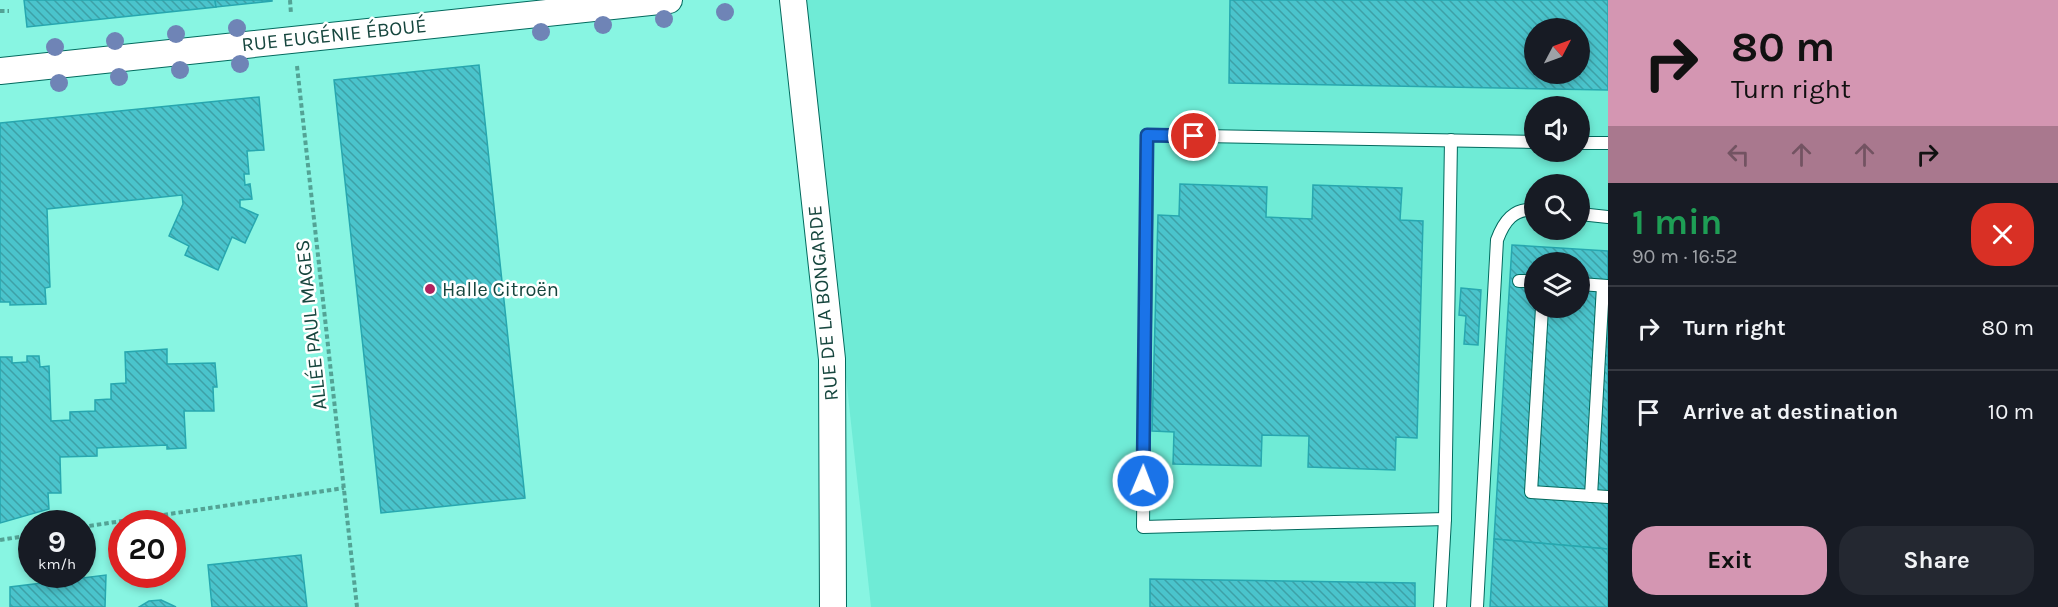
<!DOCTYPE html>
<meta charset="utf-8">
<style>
body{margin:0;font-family:Karla,sans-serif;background:#242831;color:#f1f3f6;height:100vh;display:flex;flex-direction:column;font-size:22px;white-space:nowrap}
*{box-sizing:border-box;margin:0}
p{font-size:20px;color:#9ea1a6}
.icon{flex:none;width:33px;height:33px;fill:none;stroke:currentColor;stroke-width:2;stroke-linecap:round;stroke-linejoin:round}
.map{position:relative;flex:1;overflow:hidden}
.sheet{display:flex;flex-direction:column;background:#171b24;width:450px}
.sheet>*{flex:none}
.hud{background:#d496b2;color:#111;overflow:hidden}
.needle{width:39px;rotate:49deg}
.buttons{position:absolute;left:1524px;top:18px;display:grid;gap:12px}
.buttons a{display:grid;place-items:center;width:66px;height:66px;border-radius:50%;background:#171b24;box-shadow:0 3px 9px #0003;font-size:30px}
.speed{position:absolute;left:18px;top:510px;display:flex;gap:12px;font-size:30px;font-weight:700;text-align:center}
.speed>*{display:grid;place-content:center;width:78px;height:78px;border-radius:50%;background:#171b24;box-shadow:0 3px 9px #0003;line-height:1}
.speed small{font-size:15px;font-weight:400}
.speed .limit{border:9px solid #d22;background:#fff;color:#111}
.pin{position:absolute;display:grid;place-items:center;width:51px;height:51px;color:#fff;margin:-26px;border:3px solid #fff;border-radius:50%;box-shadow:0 2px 6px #0007}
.me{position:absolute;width:66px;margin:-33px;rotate:1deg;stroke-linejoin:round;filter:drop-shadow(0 0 4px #0008)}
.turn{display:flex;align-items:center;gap:21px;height:126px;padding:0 24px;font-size:27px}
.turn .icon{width:78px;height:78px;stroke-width:2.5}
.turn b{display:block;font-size:42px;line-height:51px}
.lanes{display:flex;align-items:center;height:57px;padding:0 24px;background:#0003;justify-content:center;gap:30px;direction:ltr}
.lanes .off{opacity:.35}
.round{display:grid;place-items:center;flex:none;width:63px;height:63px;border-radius:24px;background:#242831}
.headline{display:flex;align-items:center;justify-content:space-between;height:102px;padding:0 24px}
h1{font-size:36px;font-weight:700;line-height:45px;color:#1e9e55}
.primary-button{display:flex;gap:12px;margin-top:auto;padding:12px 24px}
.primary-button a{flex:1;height:69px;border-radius:24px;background:#d496b2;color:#111;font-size:24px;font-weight:700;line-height:69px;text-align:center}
.primary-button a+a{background:#242831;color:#f1f3f6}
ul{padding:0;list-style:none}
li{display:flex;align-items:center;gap:18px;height:84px;padding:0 24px;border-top:2px solid #363941}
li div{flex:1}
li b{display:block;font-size:22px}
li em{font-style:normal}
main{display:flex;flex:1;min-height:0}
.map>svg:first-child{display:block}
.built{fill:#6febd6;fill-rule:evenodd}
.building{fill:url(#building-back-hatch);stroke:#27a7af;stroke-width:1.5;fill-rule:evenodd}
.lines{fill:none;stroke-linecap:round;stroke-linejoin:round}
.service-casing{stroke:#026a5e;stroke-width:14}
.minor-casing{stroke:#026a5e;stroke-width:28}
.path{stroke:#53a395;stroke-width:4;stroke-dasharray:4.5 3;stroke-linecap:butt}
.service{stroke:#fff;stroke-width:12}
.minor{stroke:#fff;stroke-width:26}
.tree{fill:#6f84b6}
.route-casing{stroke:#114b97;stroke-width:15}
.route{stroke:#1a73e8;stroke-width:10}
.poi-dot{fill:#b0245f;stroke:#fff;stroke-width:2}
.labels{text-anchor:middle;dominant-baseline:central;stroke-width:5;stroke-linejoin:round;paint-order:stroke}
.street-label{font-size:20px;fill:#16463e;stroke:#fff}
.poi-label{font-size:20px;fill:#16463e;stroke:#fff;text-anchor:start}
</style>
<main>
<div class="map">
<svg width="1608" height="607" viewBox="0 0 1608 607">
<defs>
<pattern id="building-back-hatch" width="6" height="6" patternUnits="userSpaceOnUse" patternTransform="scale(1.5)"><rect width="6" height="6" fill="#4ac4cc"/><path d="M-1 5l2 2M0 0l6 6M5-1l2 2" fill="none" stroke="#3da1a7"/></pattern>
</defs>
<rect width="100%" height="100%" fill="#88f5e2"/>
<!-- built -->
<path class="built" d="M 805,0 L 1608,0 L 1608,607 L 871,607 ZM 1534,28 L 1580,28 L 1580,74 L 1534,74 ZM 1534,106 L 1580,106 L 1580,152 L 1534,152 ZM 1534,184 L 1580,184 L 1580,230 L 1534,230 ZM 1534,262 L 1580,262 L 1580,308 L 1534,308 Z"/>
<!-- building -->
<g class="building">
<path d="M 24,0 L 215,0 L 216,7 L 27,27 Z"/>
<path d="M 215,0 L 272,0 L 272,1 L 216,7 Z"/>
<path d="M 1230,0 L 1608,0 L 1608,90 L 1229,83 ZM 1534,28 L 1580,28 L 1580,74 L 1534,74 Z"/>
<path d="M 479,65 L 525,498 L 381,513 L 334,80 Z"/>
<path d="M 259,97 L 264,150 L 247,151 L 249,174 L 244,174 L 245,185 L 250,184 L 252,199 L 240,200 L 240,207 L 258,215 L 245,243 L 232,237 L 218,270 L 185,255 L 189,246 L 169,236 L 183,204 L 182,195 L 47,209 L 50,287 L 45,288 L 46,304 L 10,305 L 10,302 L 0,302 L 0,123 Z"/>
<path d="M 1180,184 L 1267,187 L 1266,217 L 1312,219 L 1313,185 L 1402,188 L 1400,220 L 1423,221 L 1417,438 L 1396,437 L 1395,470 L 1308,467 L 1309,436 L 1262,435 L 1261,466 L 1173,464 L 1174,432 L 1152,431 L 1158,215 L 1179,216 Z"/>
<path d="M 1512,245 L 1608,251 L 1608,549 L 1494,539 ZM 1534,262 L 1580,262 L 1580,308 L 1534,308 Z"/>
<path d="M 1461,288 L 1481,290 L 1478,345 L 1464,344 L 1466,316 L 1459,315 Z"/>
<path d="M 167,349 L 167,364 L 215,363 L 217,387 L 213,387 L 214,411 L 184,411 L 186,448 L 167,449 L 167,445 L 97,448 L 97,456 L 60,457 L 61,493 L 48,493 L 49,509 L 0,523 L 0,357 L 12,357 L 12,363 L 27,362 L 27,356 L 39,356 L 40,367 L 49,366 L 51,421 L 70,420 L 70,412 L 95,411 L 95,400 L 111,399 L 111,384 L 126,383 L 125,352 Z"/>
<path d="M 1494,539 L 1608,549 L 1608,607 L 1490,607 Z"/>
<path d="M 301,555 L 307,607 L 212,607 L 208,565 Z"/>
<path d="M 106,575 L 105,607 L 10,607 L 10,587 Z"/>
<path d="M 1150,579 L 1415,583 L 1415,607 L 1150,607 Z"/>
<path d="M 161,600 L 176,607 L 139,607 L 149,601 Z"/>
</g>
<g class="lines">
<!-- service casing -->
<g class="service-casing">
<g id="service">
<path d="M 1580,143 L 1608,143"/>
<path d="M 1580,214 L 1608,217"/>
<path d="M 1519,281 L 1534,281"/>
<path d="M 1580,284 L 1608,286"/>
<path d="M 1542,308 L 1531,492 L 1608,497"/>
<path d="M 1591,496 L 1603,286"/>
<path d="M 1445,519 L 1143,527 L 1147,135 L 1534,142"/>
<path d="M 1440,607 L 1445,519 L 1451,140"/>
<path d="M 1477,607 L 1497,240 C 1504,221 1514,208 1534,210"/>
</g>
</g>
<!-- minor casing -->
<g class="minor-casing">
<g id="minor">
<path d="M 793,0 L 832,359 L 833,607"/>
<path d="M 0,71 L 669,0"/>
</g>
</g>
<!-- path -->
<g class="path">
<path d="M 290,0 L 291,14"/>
<path d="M 0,11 L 9,11"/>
<path d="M 297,66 L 357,607"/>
<path d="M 82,527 L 344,488"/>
<path d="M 0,540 L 32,535"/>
</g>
<!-- service -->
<use href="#service" class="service"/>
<!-- minor -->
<use href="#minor" class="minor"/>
</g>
<!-- trees -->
<g class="tree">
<circle cx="725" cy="12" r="9"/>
<circle cx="664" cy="19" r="9"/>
<circle cx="603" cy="25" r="9"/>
<circle cx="237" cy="28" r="9"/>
<circle cx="541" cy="32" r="9"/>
<circle cx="176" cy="34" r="9"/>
<circle cx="115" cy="41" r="9"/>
<circle cx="55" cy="47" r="9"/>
<circle cx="240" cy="64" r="9"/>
<circle cx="180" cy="70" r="9"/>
<circle cx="119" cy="77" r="9"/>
<circle cx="59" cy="83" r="9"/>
</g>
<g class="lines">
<!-- route casing -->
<g class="route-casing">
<path id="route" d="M 1143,481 L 1147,135 L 1194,136"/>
</g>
<!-- route -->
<use href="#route" class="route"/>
</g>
<!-- markers -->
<circle class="poi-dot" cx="430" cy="289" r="6"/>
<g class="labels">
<!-- street labels -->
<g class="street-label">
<text transform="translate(334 35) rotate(-6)">RUE EUGÉNIE ÉBOUÉ</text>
<text transform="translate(823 303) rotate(-95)">RUE DE LA BONGARDE</text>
<text transform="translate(311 325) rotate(-96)">ALLÉE PAUL MAGES</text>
</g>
<!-- poi labels -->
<g class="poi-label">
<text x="442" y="289">Halle Citroën</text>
</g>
</g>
</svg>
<div class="buttons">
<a><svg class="needle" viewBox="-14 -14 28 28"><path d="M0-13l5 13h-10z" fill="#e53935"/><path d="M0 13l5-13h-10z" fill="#9ea1a6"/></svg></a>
<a><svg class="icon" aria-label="sound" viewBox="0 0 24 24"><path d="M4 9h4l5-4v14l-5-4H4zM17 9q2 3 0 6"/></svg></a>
<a><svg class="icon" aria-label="search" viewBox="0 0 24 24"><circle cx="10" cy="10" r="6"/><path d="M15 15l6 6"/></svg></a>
<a><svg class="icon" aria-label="layers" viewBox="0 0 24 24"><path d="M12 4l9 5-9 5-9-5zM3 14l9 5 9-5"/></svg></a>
</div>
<div class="speed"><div>9<small>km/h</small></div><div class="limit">20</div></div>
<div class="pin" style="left:1194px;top:136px;background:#d93025"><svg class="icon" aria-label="arrive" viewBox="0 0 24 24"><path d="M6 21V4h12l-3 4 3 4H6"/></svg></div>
<svg class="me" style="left:1143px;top:481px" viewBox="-20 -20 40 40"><circle r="17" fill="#1a73e8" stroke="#fff" stroke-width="3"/><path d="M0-11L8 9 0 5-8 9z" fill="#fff"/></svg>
</div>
<section class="sheet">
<div class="hud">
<div class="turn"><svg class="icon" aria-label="right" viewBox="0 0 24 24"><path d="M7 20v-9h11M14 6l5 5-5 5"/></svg><div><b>80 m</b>Turn right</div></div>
<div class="lanes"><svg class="icon off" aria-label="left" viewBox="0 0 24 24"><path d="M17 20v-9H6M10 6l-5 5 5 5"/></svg><svg class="icon off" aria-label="ahead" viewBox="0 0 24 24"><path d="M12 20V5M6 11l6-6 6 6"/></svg><svg class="icon off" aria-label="ahead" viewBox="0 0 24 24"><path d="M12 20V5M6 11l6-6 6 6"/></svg><svg class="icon" aria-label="right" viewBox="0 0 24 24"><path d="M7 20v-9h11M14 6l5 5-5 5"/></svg></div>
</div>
<div class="headline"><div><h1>1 min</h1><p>90 m · 16:52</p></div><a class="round" style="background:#d93025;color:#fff"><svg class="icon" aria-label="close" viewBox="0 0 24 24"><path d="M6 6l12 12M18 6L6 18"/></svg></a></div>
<ul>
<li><svg class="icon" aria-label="right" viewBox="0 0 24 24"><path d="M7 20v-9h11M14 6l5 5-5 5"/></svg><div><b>Turn right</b></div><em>80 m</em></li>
<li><svg class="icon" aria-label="arrive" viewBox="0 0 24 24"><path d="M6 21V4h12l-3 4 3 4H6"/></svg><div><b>Arrive at destination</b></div><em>10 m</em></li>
</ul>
<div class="primary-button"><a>Exit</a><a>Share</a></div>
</section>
</main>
